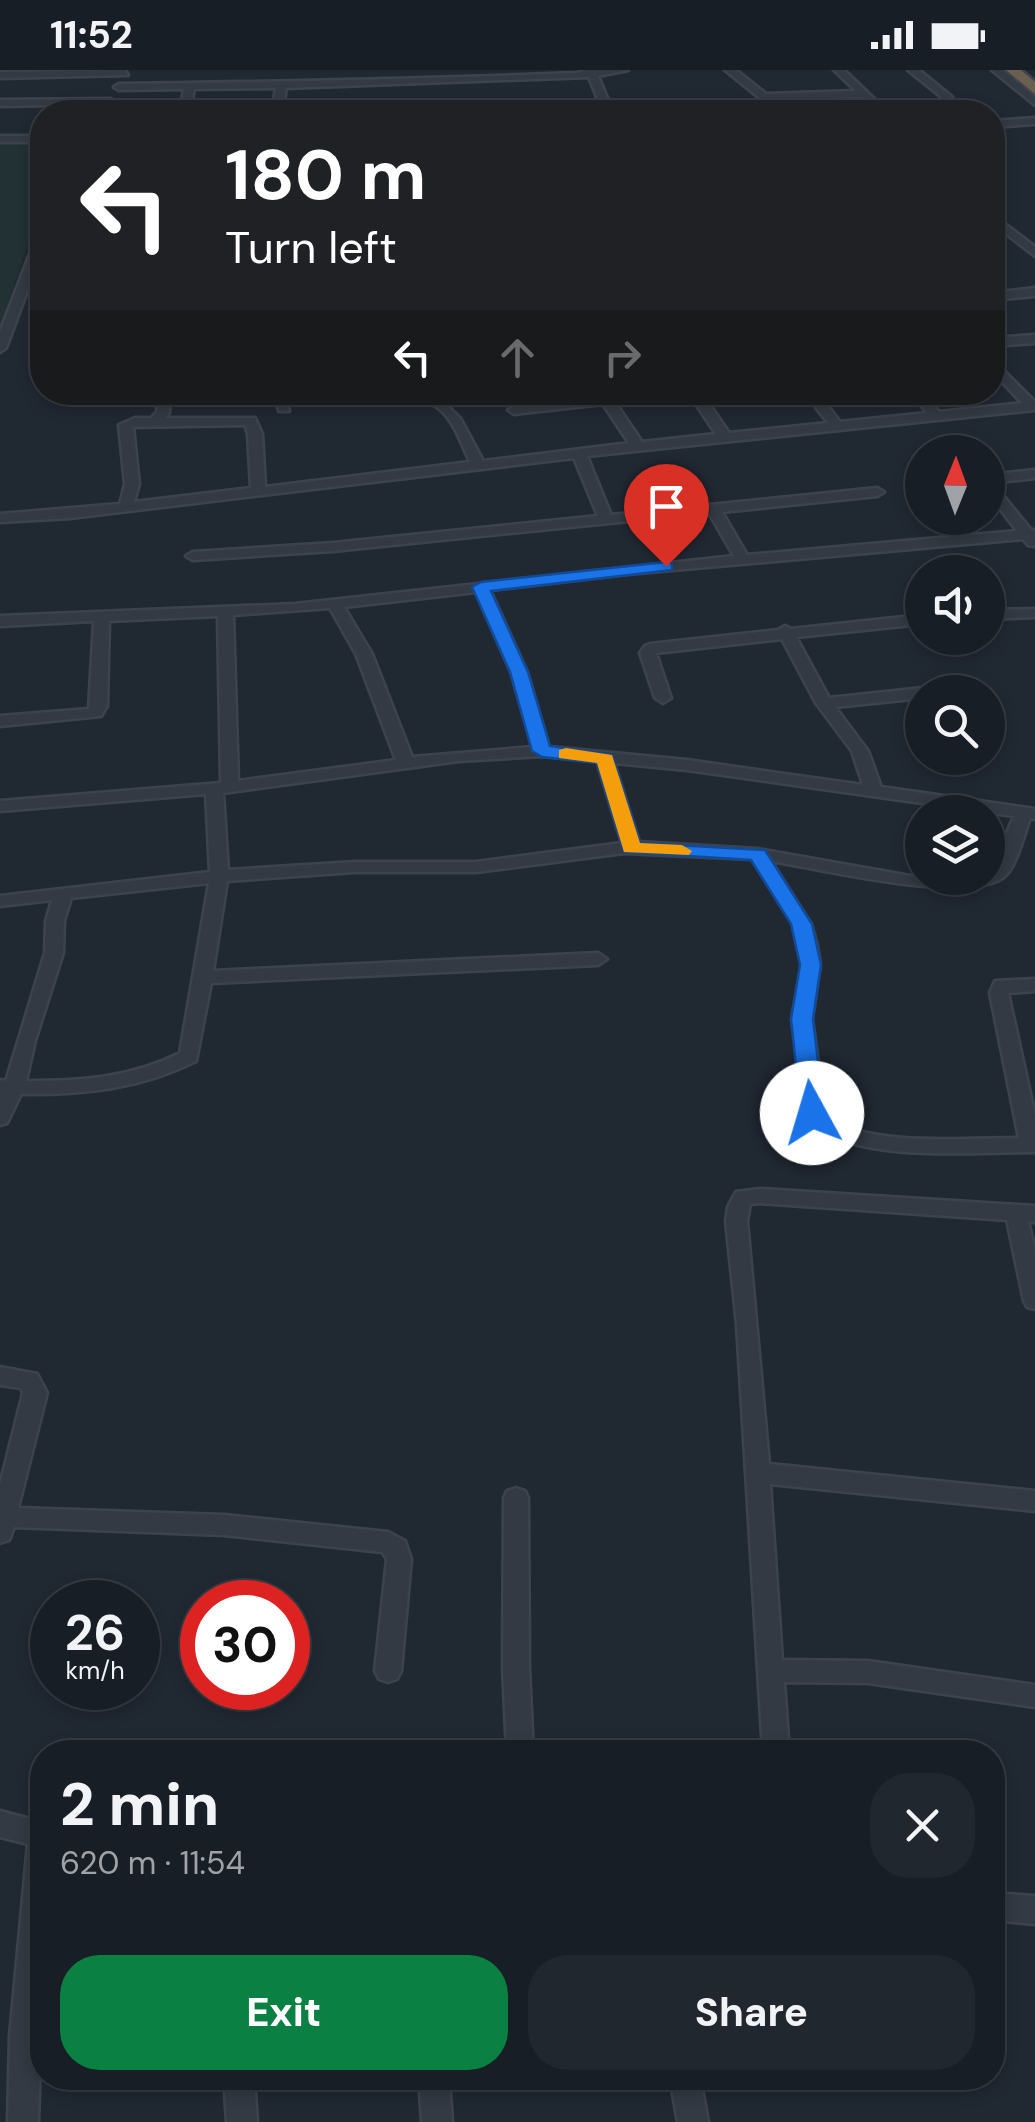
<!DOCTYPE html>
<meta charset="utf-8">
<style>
body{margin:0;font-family:"DM Sans",sans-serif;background:#21272e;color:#f1f3f6;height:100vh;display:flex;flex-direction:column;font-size:38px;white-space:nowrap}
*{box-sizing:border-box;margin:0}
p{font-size:32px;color:#9fa2a7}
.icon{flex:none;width:55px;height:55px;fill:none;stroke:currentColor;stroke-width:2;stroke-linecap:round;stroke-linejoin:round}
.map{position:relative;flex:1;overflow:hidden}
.drawer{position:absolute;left:30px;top:1670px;width:975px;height:350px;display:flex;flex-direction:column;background:#181e26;border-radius:40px;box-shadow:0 5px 15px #0003,0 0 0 2px #363c43}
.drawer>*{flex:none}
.guide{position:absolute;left:30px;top:30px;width:975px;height:305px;border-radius:40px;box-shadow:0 5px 15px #0003,0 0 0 2px #363c43;background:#202124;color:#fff;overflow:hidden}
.needle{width:65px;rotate:1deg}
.tools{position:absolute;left:905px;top:365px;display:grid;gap:20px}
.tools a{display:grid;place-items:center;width:100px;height:100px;border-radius:50%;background:#181e26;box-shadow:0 5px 15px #0003,0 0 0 2px #363c43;font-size:50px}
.speed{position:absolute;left:30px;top:1510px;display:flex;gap:20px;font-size:50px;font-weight:700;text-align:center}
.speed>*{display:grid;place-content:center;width:130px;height:130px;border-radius:50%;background:#181e26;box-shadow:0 5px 15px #0003,0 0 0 2px #363c43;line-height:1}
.speed small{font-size:25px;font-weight:400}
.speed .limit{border:15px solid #d22;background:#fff;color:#111}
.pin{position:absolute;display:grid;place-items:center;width:85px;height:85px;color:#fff;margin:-102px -42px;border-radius:50% 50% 50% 0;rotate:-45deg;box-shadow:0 0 10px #0007}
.pin .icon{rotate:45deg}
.me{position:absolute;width:110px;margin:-55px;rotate:354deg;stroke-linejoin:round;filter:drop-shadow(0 0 8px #0008)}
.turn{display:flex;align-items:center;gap:35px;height:210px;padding:0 30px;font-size:45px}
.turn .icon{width:130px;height:130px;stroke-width:2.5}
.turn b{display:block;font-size:70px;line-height:85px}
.lanes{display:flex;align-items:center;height:95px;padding:0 30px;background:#0003;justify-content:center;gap:50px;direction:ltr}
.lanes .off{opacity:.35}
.round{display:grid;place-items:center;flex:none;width:105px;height:105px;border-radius:40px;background:#21272e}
.headline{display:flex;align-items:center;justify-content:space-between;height:170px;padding:0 30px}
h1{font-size:60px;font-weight:800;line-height:75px}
.primary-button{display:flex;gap:20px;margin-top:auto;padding:20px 30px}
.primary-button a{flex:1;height:115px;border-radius:40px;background:#0b8043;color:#fff;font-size:40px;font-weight:800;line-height:115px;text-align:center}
.primary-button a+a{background:#21272e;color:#f1f3f6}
.status{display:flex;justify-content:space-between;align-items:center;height:70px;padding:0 50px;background:#181e26;direction:ltr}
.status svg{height:28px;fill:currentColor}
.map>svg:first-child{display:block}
.green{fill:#223134}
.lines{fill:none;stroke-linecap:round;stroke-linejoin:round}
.minor-casing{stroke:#3d434d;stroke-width:5}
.highway-casing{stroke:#3e444e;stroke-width:5}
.minor{fill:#333a43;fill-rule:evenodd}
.highway{fill:#696051;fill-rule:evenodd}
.route{fill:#1a73e8;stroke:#114b97;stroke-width:2.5}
.slow{fill:#f59e0b}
</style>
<div class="status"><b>11:52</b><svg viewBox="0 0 49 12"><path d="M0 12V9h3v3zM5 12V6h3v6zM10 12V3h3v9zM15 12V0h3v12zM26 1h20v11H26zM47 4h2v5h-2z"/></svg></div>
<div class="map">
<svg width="1035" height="2052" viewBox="0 0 1035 2052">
<rect width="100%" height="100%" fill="#202832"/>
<!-- green -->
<path class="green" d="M 42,67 L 42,131 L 0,258 L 0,69 Z"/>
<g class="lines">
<!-- minor casing -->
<g class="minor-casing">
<g id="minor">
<path d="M 125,0 L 128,5 L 0,8 L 0,2 Z"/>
<path d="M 586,0 L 628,0 L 598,6 L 613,42 L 603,42 L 589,7 L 286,18 L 282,42 L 272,42 L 276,18 L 194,19 L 190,42 L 180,42 L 184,19 L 119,20 L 114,17 L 119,14 C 271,12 424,9 577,3 Z"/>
<path d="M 725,0 L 736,0 L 766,24 L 856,21 L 834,0 L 844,0 L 888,42 L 878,42 L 862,27 L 771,30 L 780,42 L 770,42 L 761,29 Z"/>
<path d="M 908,0 L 919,0 L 952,27 L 944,29 Z"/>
<path d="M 992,0 L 1003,0 L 1035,27 L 1035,35 Z"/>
<path d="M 111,29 L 114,34 L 0,36 L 0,30 Z"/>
<path d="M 1035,48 L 1035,54 L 992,57 L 992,51 Z"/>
<rect x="0" y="66" width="42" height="6"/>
<path d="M 992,144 L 1035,177 L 1035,186 L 992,153 Z"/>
<path d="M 42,165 L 42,181 L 6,278 L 0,282 L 0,262 L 36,168 Z"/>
<path d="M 1035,218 L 1035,226 L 992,230 L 992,223 Z"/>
<path d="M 1035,265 L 1035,273 L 992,276 L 992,268 Z"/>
<path d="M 992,289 L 1035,332 L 1035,340 L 587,386 L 611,445 L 877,418 L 884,422 L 877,426 L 722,442 L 747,485 L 1017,461 L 988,423 L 988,405 L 1035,400 L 1035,408 L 993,413 L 1031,460 L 1035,460 L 1035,476 L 1028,475 L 1023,469 L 628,504 L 490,520 L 527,602 L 549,677 L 687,690 L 863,715 L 852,681 L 816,633 L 782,569 L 656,583 L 671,628 L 663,633 L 655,628 L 640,583 L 645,576 L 650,574 L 778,560 L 785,556 L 791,559 L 922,545 L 922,554 L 796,567 L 829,628 L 932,617 L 977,617 L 977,622 L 922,622 L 922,628 L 835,637 L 868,681 L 881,717 L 1035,739 L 1035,749 L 1030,748 C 1025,762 1016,796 1006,805 C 974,837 816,798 771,791 L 811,854 L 817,875 L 820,895 L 812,949 L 826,1048 C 876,1077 962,1068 1019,1068 L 990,923 L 995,911 L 1035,909 L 1035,921 L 1008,923 L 1035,1046 L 1035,1082 C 963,1082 873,1093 809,1056 L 792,949 L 802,895 L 799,875 L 793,854 L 752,789 L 624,783 L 476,802 L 355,802 L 227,811 L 213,901 L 598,883 L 607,889 L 598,895 L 211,913 L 196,991 C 140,1019 83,1025 21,1024 L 7,1053 L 0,1055 L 0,1010 L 6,1011 L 45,883 L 46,851 L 52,830 L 0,836 L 0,826 L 210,802 L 206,724 L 0,741 L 0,731 L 221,713 L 218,546 L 109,551 L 107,636 L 101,646 L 0,656 L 0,646 L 89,639 L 94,551 L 0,556 L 0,546 L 295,534 L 734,486 L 709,443 L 333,481 L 193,490 L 186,486 L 193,482 L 333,473 L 598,446 L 574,388 L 70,448 L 0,452 L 0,444 L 120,434 L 125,414 L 119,355 L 135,348 L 151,348 L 157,342 L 158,322 L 170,322 L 169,343 L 165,348 L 255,348 L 262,364 L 265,417 L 470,392 C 461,373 451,340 429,333 C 419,330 407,334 396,333 L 389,322 L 402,322 L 405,326 L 478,322 L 441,330 L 460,348 L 483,391 L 629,373 L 603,334 L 514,344 L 508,340 L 514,336 L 598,327 L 595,322 L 608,322 L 642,372 L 716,364 L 688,322 L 701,322 L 729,363 L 828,353 L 804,322 L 817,322 L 840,352 L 927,343 L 911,322 L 924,322 L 939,342 L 1022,333 L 992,301 ZM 245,355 L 248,364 L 251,418 L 134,432 L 139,414 L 133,357 ZM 476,522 L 511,602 L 533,677 L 412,687 L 372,584 L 344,537 ZM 330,538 L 356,584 L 396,690 L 238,711 L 233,545 ZM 542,686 L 597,691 L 622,773 L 476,792 L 355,792 L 228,800 L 223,723 L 459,691 ZM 614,693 L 687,700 L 1014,746 L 988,808 L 922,808 L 758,779 L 639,772 ZM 209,813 L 180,983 C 130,1008 80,1011 26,1011 L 35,971 L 63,883 L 64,851 L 71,828 Z"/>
<path d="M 274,322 L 286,322 L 289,341 L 279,341 Z"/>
<path d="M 1035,539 L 1035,547 L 988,549 L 988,540 Z"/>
<path d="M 760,1119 L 1035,1136 L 1035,1152 L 1028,1151 L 1035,1181 L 1035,1239 L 1027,1237 L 1024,1231 L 1007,1150 L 760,1133 L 750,1134 L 747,1151 L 769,1394 L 1035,1421 L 1035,1441 L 770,1414 L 782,1590 L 868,1591 L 1035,1615 L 1035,1637 L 868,1613 L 784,1612 L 789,1682 L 763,1682 L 737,1255 L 726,1151 L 728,1137 L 736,1122 Z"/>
<path d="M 0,1297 L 37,1304 L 47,1323 L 18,1438 L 224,1445 L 388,1462 L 405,1471 L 411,1489 L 401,1601 L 397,1609 L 388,1612 L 379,1609 L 375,1601 L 387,1489 L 382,1482 L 224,1465 L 14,1457 L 9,1470 L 0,1473 L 0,1415 L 23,1323 L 21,1318 L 0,1315 Z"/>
<path d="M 516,1418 L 525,1421 L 528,1428 L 529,1598 L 533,1682 L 507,1682 L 503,1598 L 504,1428 L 507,1421 Z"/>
<path d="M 0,1741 L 42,1752 L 42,1933 L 38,2052 L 8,2052 L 10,1966 L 28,1774 L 0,1767 Z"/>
<path d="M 992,1823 L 1035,1826 L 1035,1854 L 992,1850 Z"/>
<path d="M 224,2008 L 254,2008 L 257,2052 L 227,2052 Z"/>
<path d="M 419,2008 L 449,2008 L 452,2052 L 422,2052 Z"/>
<path d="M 670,2008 L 700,2008 L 708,2052 L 678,2052 Z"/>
</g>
</g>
<!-- highway casing -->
<g class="highway-casing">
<path id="highway" d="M 1006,0 L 1021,0 L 1035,12 L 1035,24 Z"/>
</g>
<!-- minor -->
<use href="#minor" class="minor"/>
<!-- highway -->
<use href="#highway" class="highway"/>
</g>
<!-- route -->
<path class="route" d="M 666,492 L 672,493 L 672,500 L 491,521 L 528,602 L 550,676 L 612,685 L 640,773 L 765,780 L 812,854 L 821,895 L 813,949 L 824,1043 L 812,1051 L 801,1043 L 791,949 L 800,895 L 791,854 L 751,790 L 624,782 L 597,693 L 542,687 L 532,681 L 510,602 L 472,517 L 481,512 Z"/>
<!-- slow -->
<path class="slow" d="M 566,678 L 612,685 L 640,773 L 682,775 L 692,781 L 689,785 L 624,782 L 597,693 L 559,688 L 559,680 Z"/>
</svg>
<div class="tools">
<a><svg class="needle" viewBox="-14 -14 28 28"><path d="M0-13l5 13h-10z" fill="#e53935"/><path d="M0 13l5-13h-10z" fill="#9fa2a7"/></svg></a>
<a><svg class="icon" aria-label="sound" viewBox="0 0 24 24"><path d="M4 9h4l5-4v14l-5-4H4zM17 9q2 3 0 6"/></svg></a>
<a><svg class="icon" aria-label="search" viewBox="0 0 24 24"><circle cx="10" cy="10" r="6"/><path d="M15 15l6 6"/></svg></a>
<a><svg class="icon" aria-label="layers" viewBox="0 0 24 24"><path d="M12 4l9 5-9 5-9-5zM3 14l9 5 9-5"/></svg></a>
</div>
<div class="speed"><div>26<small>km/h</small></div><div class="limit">30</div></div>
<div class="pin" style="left:666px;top:496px;background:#d93025"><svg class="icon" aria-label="arrive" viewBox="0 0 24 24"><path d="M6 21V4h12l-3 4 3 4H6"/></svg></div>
<svg class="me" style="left:812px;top:1043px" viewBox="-20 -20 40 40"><circle r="19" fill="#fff"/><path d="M0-13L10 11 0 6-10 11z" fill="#1a73e8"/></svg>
<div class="guide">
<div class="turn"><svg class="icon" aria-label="left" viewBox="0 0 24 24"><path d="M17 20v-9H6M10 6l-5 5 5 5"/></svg><div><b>180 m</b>Turn left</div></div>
<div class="lanes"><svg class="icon" aria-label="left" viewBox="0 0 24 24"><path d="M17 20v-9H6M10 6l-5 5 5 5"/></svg><svg class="icon off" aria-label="ahead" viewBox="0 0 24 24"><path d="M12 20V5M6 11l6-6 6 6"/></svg><svg class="icon off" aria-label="right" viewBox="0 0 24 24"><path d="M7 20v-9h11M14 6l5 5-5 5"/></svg></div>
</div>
<section class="drawer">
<div class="headline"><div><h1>2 min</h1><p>620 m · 11:54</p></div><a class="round"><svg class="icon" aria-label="close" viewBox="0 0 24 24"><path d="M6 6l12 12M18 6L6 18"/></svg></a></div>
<div class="primary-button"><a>Exit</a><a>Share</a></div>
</section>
</div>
